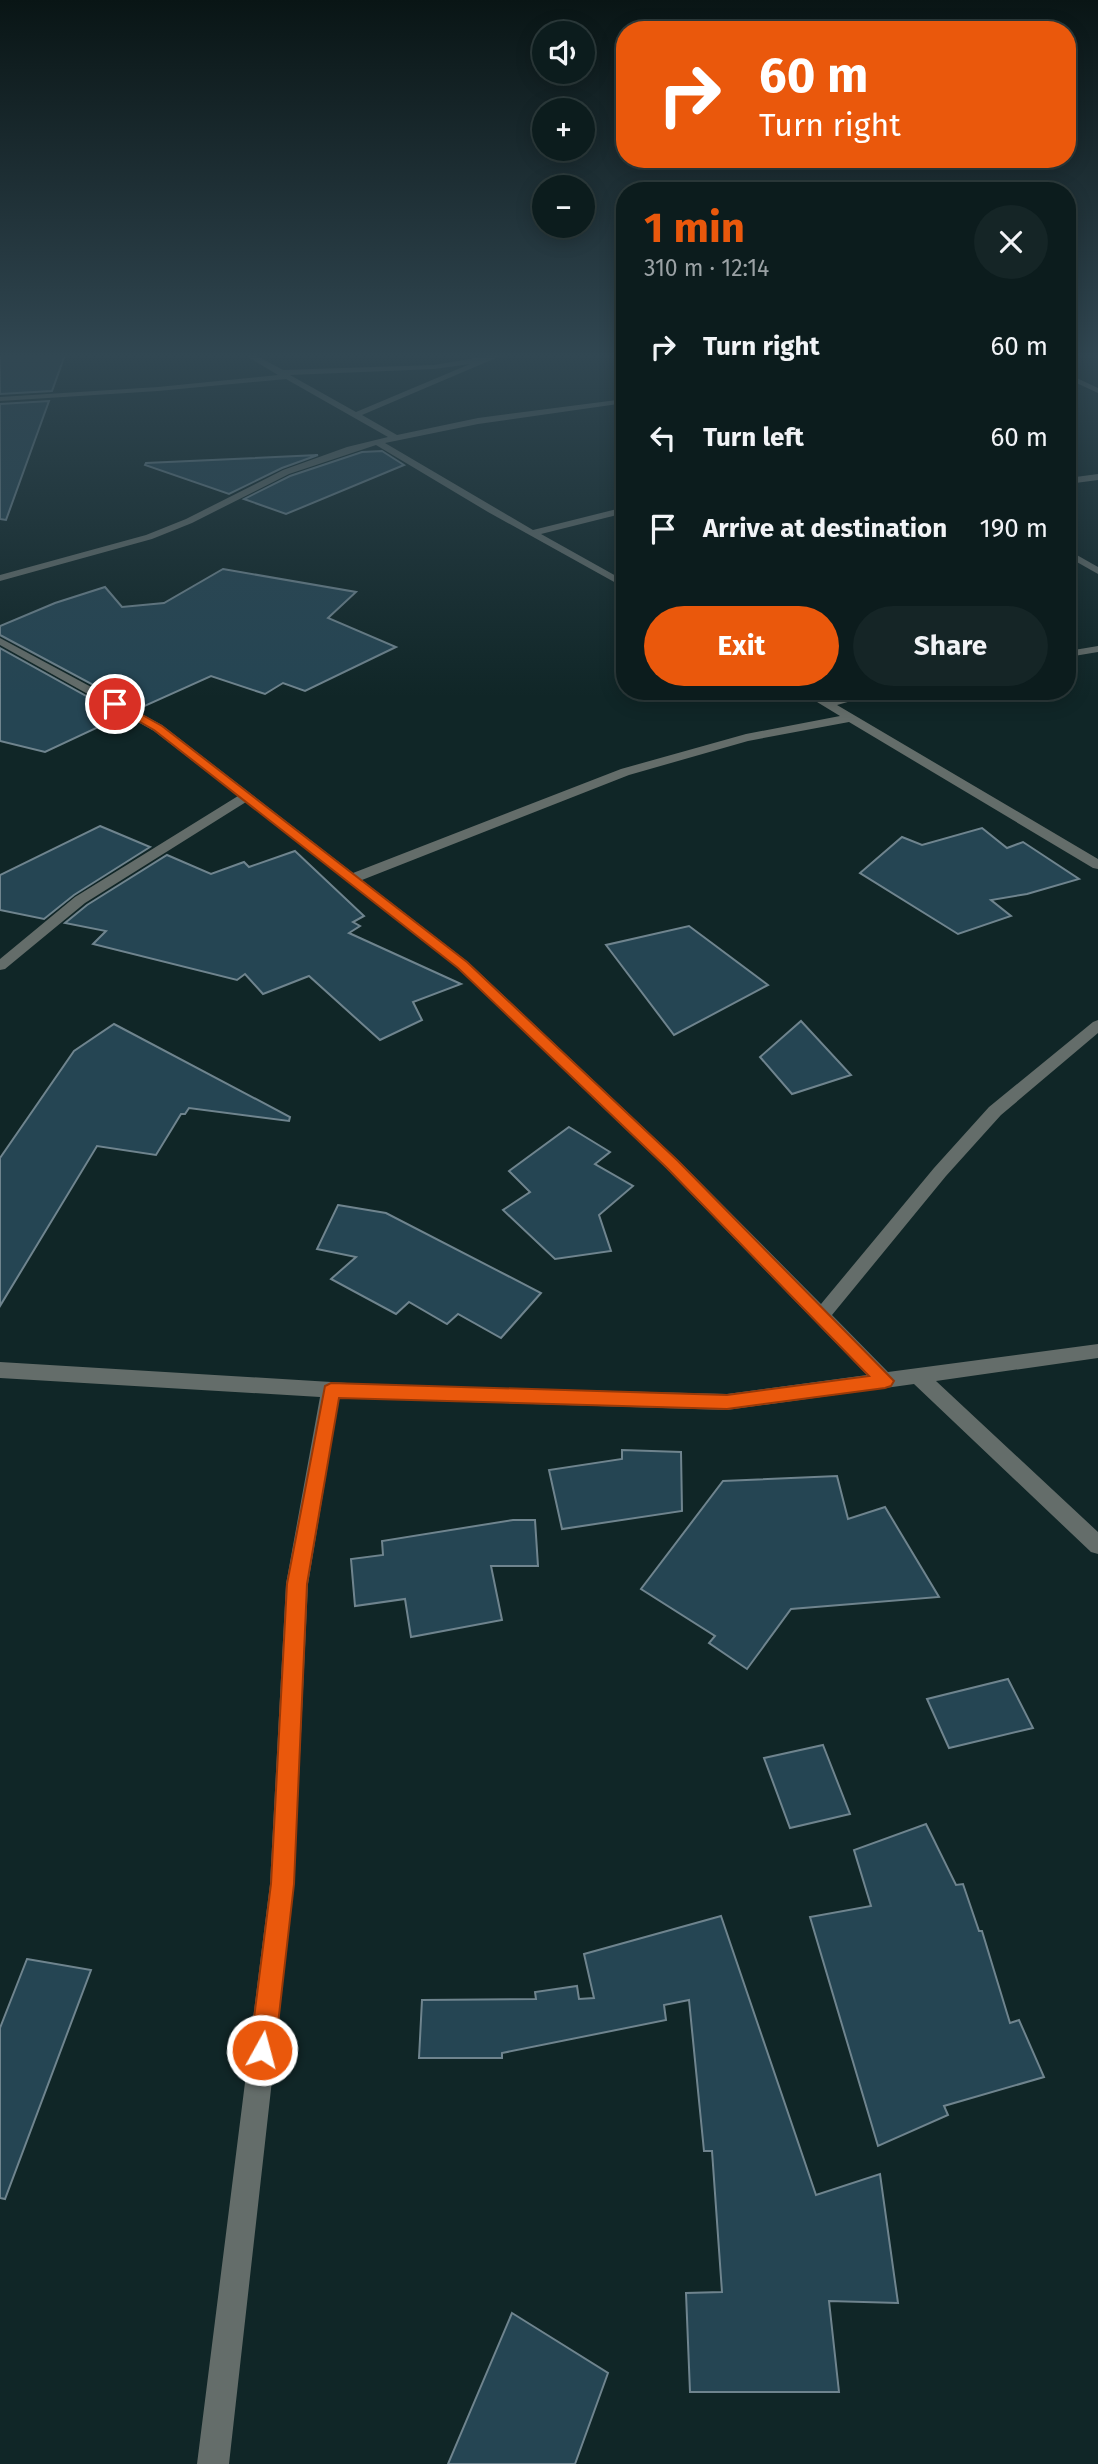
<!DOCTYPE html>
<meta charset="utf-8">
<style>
body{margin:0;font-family:"Fira Sans",sans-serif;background:#152526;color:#f1f3f6;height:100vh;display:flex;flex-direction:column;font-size:26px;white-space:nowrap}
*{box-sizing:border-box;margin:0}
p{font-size:23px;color:#9aa1a4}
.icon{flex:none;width:38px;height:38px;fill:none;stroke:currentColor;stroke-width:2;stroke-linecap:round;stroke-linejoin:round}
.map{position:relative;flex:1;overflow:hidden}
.details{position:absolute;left:616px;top:182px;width:460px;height:518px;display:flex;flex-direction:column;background:#0c1c1d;border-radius:28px;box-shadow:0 4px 18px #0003,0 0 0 2px #2c3a3b}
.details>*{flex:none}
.banner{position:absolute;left:616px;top:21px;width:460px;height:147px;border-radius:28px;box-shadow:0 4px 18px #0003,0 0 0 2px #2c3a3b;background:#ea580c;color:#fff;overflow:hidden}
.buttons{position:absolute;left:532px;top:21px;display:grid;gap:14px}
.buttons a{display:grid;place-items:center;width:63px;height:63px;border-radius:50%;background:#0c1c1d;box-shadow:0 4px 18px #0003,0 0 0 2px #2c3a3b;font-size:35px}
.pin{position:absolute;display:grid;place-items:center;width:60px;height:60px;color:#fff;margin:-30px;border:4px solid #fff;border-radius:50%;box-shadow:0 2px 7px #0007}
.me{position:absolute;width:77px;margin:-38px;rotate:7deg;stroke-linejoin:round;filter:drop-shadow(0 0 5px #0008)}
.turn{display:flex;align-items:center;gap:24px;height:147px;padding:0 28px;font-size:32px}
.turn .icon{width:91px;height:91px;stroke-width:2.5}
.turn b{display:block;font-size:49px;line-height:60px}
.round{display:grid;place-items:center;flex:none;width:74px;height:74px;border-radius:37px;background:#152526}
.summary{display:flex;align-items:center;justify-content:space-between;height:119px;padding:0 28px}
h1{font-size:42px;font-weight:700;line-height:52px;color:#ea580c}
.primary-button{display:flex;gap:14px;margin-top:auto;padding:14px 28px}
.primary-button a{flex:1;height:80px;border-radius:42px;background:#ea580c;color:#fff;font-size:28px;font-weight:700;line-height:80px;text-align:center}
.primary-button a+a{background:#152526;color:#f1f3f6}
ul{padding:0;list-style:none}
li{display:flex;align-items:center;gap:21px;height:91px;padding:0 28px}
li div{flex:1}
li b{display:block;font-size:26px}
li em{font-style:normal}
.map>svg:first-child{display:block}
.building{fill:#254553;stroke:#6f848e;stroke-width:2}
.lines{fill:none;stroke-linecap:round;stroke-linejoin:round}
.minor{fill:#646d6a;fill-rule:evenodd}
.route{fill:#ea580c;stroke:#983908;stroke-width:2}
</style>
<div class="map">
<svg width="1098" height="2464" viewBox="0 0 1098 2464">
<rect width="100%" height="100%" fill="#102627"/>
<!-- building -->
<g class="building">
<path d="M 0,352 L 66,352 L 52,391 L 0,394 Z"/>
<path d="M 49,401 L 6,520 L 0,519 L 0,404 Z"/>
<path d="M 382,451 L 404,465 L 286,514 L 244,499 L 290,476 L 362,452 Z"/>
<path d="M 318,455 L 282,468 L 229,494 L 145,465 L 146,463 Z"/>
<path d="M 223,569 L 356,592 L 328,618 L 396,647 L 305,691 L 283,683 L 265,694 L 211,676 L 138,709 L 0,635 L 0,626 L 55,603 L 105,587 L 122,607 L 164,603 Z"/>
<path d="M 0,648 L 122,716 L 45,752 L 0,741 Z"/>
<path d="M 100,826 L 150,847 L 74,895 L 44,919 L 0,910 L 0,875 Z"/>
<path d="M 982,828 L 1007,848 L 1023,842 L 1079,879 L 1027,894 L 991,900 L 1011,916 L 958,934 L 860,873 L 902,837 L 922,845 Z"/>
<path d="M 295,851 L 364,916 L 353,922 L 360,926 L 349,933 L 461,984 L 413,1002 L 422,1020 L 380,1040 L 309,976 L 263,994 L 245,974 L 237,980 L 93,944 L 106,931 L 65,923 L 87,905 L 167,855 L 211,874 L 244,862 L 249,867 Z"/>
<path d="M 689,926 L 768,985 L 674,1035 L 606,945 Z"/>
<path d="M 801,1021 L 851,1075 L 792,1094 L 760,1057 Z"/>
<path d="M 114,1024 L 290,1117 L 289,1121 L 189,1108 L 185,1114 L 181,1114 L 156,1155 L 97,1146 L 0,1306 L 0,1158 L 74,1051 Z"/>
<path d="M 569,1127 L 610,1152 L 595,1164 L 633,1186 L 599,1215 L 611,1251 L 555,1259 L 503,1210 L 530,1192 L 509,1171 Z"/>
<path d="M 338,1205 L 386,1213 L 541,1293 L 501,1338 L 458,1314 L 447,1324 L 409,1302 L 396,1314 L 331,1279 L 356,1257 L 317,1249 Z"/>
<path d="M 622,1450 L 681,1452 L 682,1511 L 562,1529 L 549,1470 L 622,1459 Z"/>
<path d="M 837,1476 L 848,1519 L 885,1507 L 939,1597 L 791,1609 L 747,1669 L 709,1643 L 715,1636 L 641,1589 L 723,1481 Z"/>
<path d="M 513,1520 L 535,1520 L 538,1566 L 491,1566 L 502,1620 L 411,1637 L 405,1599 L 355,1606 L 351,1559 L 383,1555 L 382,1541 Z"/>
<path d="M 1008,1679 L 1033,1728 L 949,1748 L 927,1699 Z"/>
<path d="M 823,1745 L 850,1814 L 790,1828 L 764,1758 Z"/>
<path d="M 926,1824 L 956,1885 L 963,1884 L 979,1931 L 982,1931 L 1010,2023 L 1019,2020 L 1044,2077 L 944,2106 L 948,2115 L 878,2146 L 810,1917 L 871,1906 L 854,1850 Z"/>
<path d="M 721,1916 L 816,2195 L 880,2174 L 898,2303 L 829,2301 L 839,2392 L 690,2392 L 686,2293 L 722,2292 L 712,2151 L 704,2151 L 689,2000 L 664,2005 L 666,2020 L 502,2053 L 502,2058 L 419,2058 L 422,2000 L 536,1999 L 535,1992 L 577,1986 L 579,1999 L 594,1998 L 584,1954 Z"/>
<path d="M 27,1959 L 91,1970 L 5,2199 L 0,2198 L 0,2028 Z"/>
<path d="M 512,2313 L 608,2373 L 575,2464 L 448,2464 Z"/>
</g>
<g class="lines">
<!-- minor -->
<g class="minor">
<path d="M 240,352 L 250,352 L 283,370 L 434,365 L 510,352 L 362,415 L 397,435 L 478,418 L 625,399 L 625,403 L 478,424 L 385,443 L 533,530 L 625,507 L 625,513 L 541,534 L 625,581 L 625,588 L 488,512 L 376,445 L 289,474 L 192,523 L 152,539 L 0,581 L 0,575 L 146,535 L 186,519 L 283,470 L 347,447 L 388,437 L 286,379 L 158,391 L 0,401 L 0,397 L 158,387 L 278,375 ZM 470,364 L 356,412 L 290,375 L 434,369 Z"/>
<path d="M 1068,374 L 1098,388 L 1098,393 L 1068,379 Z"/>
<path d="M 1098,474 L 1098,480 L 1068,484 L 1068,478 Z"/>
<path d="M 1068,550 L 1098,567 L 1098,574 L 1068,557 Z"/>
<path d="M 0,638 L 162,725 L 353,873 L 621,769 L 746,734 L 840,716 L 799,691 L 814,691 L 829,700 L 866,691 L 887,691 L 837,705 L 1098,859 L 1098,869 L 1093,868 L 849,722 L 748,741 L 629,775 L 362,880 L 468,962 L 678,1160 L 821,1304 L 934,1168 L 989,1107 L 1093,1022 L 1098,1020 L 1098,1033 L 1001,1115 L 946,1176 L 832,1315 L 888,1372 L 1098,1344 L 1098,1358 L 936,1381 L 1098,1532 L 1098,1554 L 1091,1552 L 914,1384 L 727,1410 L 339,1398 L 308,1584 L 294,1884 L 229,2464 L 197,2464 L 270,1884 L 286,1584 L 320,1397 L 0,1378 L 0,1362 L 380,1385 L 727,1394 L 867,1375 L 666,1168 L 458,968 L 246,802 L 85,903 L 5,969 L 0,970 L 0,959 L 75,897 L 238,796 L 154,731 L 0,645 Z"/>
<path d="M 1098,646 L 1098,652 L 1068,657 L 1068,651 Z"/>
</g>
</g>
<!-- sky -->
<linearGradient id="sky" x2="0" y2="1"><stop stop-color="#091515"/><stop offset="0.51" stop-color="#314752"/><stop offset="1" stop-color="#314752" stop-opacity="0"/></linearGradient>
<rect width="1098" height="697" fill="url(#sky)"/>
<!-- route -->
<path class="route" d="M 112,702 L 119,702 L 162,726 L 467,962 L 678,1161 L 894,1381 L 891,1386 L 885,1388 L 727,1409 L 339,1398 L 307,1584 L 294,1884 L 275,2050 L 271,2058 L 262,2062 L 254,2058 L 250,2050 L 271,1884 L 287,1584 L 325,1386 L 331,1383 L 727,1395 L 869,1376 L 667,1168 L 458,968 L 154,730 L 112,706 Z"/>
</svg>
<div class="buttons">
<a><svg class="icon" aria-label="sound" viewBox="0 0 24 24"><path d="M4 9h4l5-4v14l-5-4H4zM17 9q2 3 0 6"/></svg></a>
<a>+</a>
<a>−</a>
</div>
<div class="pin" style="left:115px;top:704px;background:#d93025"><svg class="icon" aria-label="arrive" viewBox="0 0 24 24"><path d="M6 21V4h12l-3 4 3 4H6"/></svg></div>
<svg class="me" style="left:262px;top:2050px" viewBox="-20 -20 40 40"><circle r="17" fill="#ea580c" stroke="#fff" stroke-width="3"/><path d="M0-11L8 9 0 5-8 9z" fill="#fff"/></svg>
<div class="banner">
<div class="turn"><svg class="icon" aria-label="right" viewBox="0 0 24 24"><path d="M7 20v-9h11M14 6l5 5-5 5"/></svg><div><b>60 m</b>Turn right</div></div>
</div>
<section class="details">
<div class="summary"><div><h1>1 min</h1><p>310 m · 12:14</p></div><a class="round"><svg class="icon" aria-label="close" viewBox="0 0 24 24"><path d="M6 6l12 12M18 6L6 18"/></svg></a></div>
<ul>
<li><svg class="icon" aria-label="right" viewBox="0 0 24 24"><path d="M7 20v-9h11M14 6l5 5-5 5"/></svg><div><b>Turn right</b></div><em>60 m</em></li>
<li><svg class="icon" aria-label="left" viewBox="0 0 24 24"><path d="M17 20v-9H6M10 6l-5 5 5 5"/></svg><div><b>Turn left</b></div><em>60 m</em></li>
<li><svg class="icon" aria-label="arrive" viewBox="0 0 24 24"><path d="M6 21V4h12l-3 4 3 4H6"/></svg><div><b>Arrive at destination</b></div><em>190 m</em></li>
</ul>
<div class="primary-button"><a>Exit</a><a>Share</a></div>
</section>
</div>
